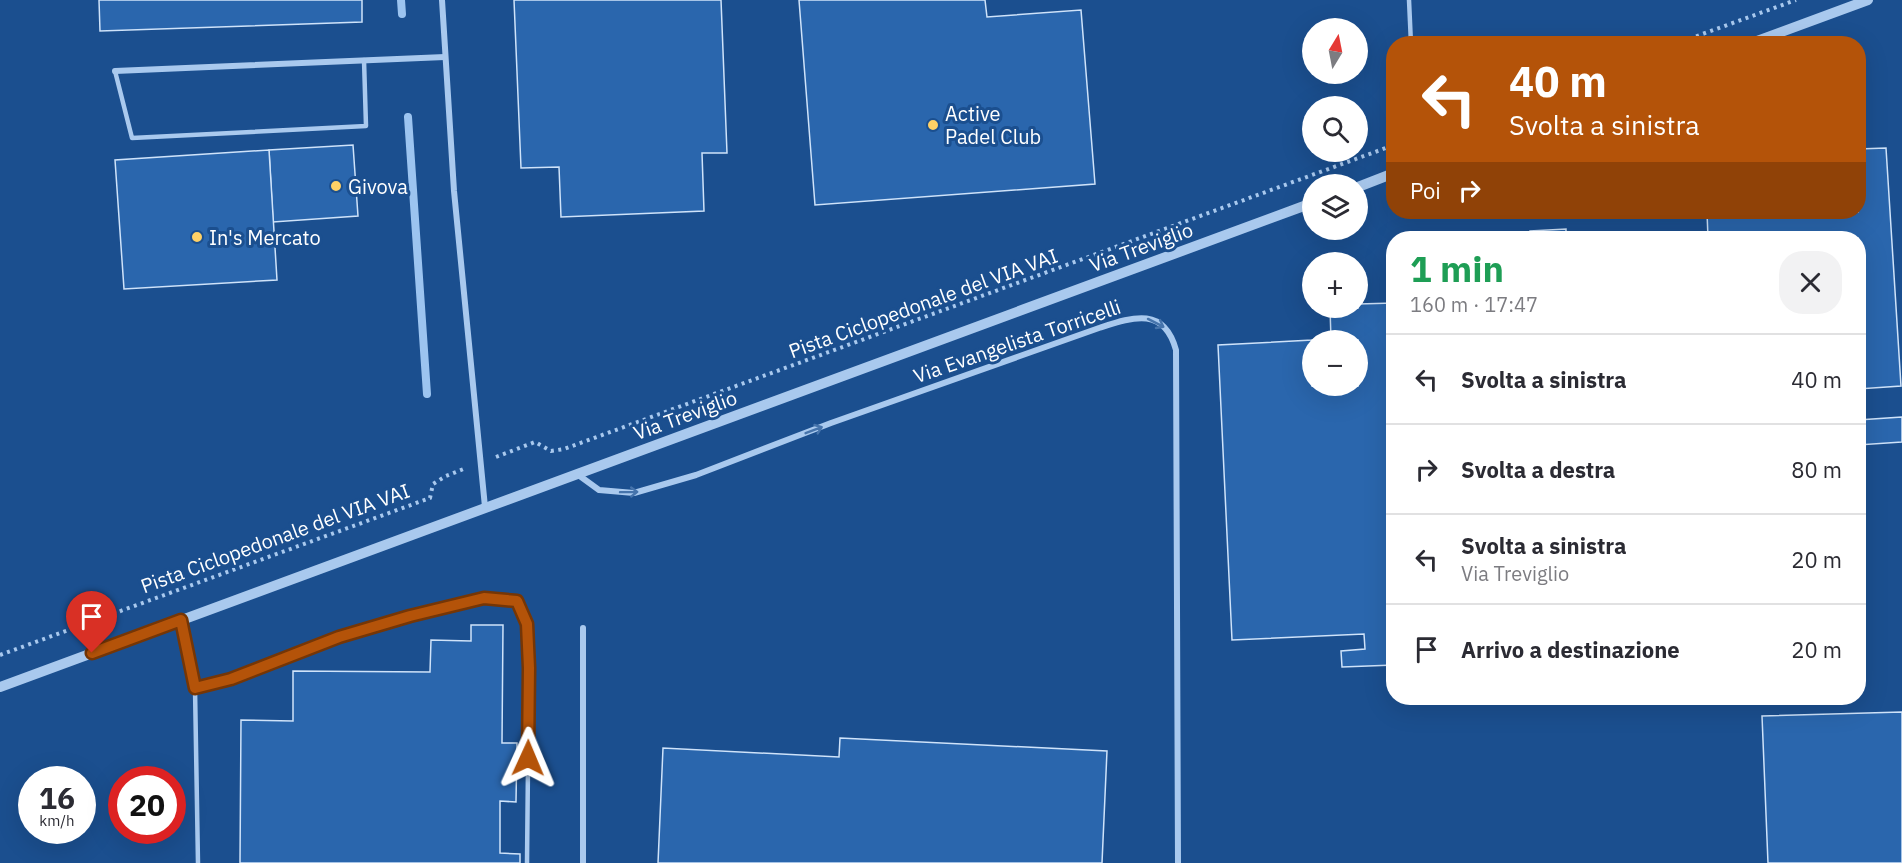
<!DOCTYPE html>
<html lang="it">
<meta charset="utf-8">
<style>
body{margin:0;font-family:"IBM Plex Sans",sans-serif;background:#f2f2f3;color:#2b2b33;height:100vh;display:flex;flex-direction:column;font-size:22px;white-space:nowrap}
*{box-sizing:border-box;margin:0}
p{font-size:20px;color:#7c7c81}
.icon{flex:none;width:33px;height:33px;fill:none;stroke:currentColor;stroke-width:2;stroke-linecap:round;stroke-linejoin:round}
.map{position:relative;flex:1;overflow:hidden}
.sheet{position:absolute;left:1386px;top:231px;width:480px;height:474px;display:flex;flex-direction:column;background:#fff;border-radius:24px;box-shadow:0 6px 24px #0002}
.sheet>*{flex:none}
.top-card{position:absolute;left:1386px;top:36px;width:480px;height:183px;border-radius:24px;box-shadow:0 6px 24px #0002;background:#b45309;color:#fff;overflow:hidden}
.needle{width:39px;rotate:10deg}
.buttons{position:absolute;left:1302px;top:18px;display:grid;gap:12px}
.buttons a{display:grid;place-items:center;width:66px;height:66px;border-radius:50%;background:#fff;box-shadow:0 6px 24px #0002;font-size:30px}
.speed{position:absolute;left:18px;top:766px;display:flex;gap:12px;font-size:30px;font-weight:700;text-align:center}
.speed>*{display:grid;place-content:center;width:78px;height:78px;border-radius:50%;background:#fff;box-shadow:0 6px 24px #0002;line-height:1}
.speed small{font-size:15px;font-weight:400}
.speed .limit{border:9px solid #d22;background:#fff;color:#111}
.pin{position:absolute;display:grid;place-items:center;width:51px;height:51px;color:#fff;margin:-62px -26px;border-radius:50% 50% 50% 0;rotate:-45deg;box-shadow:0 0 6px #0007}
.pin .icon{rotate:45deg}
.me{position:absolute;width:66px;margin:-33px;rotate:1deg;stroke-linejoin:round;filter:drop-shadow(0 0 4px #0008)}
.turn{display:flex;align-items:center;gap:21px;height:126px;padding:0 24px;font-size:27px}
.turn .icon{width:78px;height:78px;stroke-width:2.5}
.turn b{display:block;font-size:42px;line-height:51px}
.then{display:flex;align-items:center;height:57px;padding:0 24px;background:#0003;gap:12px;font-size:22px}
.round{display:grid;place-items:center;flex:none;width:63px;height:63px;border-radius:24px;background:#f2f2f3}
.head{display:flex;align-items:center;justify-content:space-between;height:102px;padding:0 24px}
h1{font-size:36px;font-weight:700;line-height:45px;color:#1e9e55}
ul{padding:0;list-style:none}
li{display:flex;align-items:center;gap:18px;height:90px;padding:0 24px;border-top:2px solid #e1e1e2}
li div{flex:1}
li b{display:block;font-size:22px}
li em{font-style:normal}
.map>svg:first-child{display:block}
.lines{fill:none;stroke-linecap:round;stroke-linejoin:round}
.stream{stroke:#9cc4f0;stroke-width:8}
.building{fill:#2a66ad;stroke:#cfe3fa;stroke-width:1.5;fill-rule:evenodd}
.path{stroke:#a9c9ee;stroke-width:4;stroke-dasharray:3 4.5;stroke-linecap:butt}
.service{stroke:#a9c9ee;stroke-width:4.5}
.minor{stroke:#a9c9ee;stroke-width:6}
.tertiary{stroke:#a9c9ee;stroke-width:10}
.oneway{stroke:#4674ac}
.route-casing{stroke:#753606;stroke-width:15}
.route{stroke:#b45309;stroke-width:10}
.poi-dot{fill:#ffd166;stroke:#1b4f8f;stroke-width:2}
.labels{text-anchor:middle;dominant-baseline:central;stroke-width:6;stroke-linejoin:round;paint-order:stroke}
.poi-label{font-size:20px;fill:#fff;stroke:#1b4f8f;text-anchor:start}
.street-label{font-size:20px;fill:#fff;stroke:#1b4f8f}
</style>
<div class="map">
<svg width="1902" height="863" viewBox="0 0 1902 863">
<rect width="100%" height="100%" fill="#1b4f8f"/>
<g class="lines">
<!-- stream -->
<g class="stream">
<path d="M 401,0 L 402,14"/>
<path d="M 408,117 L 427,394"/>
</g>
</g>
<!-- building -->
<g class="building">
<path d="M 99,0 L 362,0 L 362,22 L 100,31 Z"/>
<path d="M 514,0 L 721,0 L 727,153 L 702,153 L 704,211 L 561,217 L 559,167 L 521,168 Z"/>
<path d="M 799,0 L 985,0 L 987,17 L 1081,10 L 1095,184 L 815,205 Z"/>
<path d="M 353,145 L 358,216 L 273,222 L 269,150 Z"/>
<path d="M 1886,148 L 1901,386 L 1858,389 L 1858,238 L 1708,238 L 1707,212 L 1858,212 L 1858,149 Z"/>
<path d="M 269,150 L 277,280 L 124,289 L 115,160 Z"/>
<path d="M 1566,229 L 1566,236 L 1585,234 L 1585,238 L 1530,238 L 1530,231 Z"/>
<path d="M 1394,303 L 1394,665 L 1342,667 L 1341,651 L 1365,649 L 1364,634 L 1232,640 L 1218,345 L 1331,339 L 1330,308 L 1358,308 L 1358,304 ZM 1312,340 L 1358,340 L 1358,386 L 1312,386 Z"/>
<path d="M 1902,417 L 1902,442 L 1858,445 L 1858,420 Z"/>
<path d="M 471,625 L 503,625 L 502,743 L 517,743 L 516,802 L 500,801 L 500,853 L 520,854 L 520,863 L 240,863 L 241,720 L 293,721 L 293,671 L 430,672 L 431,640 L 471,641 Z"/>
<path d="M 1902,712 L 1902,863 L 1768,863 L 1762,716 Z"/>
<path d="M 840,738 L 1107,751 L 1102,863 L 658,863 L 663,748 L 839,757 Z"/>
</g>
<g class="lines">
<!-- path -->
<g class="path">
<path d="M 1675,44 L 1796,0"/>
<path d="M 496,457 L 535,442 L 551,451 L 564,449 L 1394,145"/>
<path d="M 0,655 L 430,498 L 433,484 L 446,476 L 466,468"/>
</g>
<!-- service -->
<g class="service">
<path d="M 1409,0 L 1411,44"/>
<path d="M 115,71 L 132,138 L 366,126 L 364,60"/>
<path d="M 181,620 L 195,688 L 231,679 L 340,637 L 409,616 L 484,598 L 517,601 L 527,624 L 529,668 L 527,863"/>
<path d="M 195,688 L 198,863"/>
</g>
<!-- minor -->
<g class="minor">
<path d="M 442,0 L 454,191 L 485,507"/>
<path d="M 115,71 L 445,57"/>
<path d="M 577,474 L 599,490 L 634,493 L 696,475 L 831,423 L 1099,328 C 1133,317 1164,306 1176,350 L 1178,863"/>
<path d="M 583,628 L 583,863"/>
</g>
<!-- tertiary -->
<g class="tertiary">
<path d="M 1749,44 L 1868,0"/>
<path d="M 1358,187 L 1394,173"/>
<path d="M 0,687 L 1312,203"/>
</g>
</g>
<!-- one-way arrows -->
<defs><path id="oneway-shaft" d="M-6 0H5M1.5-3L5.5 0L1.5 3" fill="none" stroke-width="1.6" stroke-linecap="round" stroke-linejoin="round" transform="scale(1.5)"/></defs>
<g class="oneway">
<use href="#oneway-shaft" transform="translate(1156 323) rotate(27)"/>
<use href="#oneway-shaft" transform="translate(814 430) rotate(-21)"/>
<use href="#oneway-shaft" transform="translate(629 492) rotate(-1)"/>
</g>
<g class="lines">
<!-- route casing -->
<g class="route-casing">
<path id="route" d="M 92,653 L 181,620 L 195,688 L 231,679 L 339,637 L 410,616 L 484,598 L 517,601 L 527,624 L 529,668 L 528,758"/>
</g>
<!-- route -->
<use href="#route" class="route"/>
</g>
<!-- markers -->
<g class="poi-dot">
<circle cx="933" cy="125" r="6"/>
<circle cx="336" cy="186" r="6"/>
<circle cx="197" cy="237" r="6"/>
</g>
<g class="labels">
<!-- poi labels -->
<g class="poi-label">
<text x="945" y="113">Active<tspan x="945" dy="23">Padel Club</tspan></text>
<text x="348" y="186">Givova</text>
<text x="209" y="237">In's Mercato</text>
</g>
<!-- street labels -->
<g class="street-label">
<text transform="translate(1141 247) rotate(-20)">Via Treviglio</text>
<text transform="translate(923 303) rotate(-20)">Pista Ciclopedonale del VIA VAI</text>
<text transform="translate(1017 341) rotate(-19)">Via Evangelista Torricelli</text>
<text transform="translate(685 415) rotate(-20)">Via Treviglio</text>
<text transform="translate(275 538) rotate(-20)">Pista Ciclopedonale del VIA VAI</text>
</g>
</g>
</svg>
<div class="buttons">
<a><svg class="needle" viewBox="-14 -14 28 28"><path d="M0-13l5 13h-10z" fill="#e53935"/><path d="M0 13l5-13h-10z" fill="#7c7c81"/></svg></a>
<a><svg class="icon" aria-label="search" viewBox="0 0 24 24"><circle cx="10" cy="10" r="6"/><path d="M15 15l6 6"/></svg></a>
<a><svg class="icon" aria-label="layers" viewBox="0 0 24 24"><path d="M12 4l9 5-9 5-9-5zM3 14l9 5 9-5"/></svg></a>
<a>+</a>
<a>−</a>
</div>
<div class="speed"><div>16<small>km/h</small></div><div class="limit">20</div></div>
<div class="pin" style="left:92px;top:653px;background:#d93025"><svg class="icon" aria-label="arrive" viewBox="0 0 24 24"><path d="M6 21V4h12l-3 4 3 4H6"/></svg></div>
<svg class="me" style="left:528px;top:758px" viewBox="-20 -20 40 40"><path d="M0-17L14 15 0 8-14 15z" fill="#b45309" stroke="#fff" stroke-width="4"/></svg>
<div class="top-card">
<div class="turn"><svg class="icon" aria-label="left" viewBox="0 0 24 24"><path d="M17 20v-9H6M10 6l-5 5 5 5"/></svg><div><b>40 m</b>Svolta a sinistra</div></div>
<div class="then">Poi<svg class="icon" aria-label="right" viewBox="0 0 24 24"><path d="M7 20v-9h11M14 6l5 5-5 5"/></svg></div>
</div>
<section class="sheet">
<div class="head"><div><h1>1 min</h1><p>160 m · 17:47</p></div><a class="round"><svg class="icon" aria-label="close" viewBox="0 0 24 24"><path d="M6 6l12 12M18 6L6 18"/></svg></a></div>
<ul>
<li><svg class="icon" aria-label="left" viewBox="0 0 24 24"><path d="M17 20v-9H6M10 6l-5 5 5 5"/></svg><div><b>Svolta a sinistra</b></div><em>40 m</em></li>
<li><svg class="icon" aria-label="right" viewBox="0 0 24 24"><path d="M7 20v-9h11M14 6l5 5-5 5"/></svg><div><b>Svolta a destra</b></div><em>80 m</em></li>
<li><svg class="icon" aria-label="left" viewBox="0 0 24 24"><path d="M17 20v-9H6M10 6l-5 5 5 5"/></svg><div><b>Svolta a sinistra</b><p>Via Treviglio</p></div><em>20 m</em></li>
<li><svg class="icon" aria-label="arrive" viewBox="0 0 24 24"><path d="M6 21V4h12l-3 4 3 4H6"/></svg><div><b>Arrivo a destinazione</b></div><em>20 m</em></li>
</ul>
</section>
</div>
